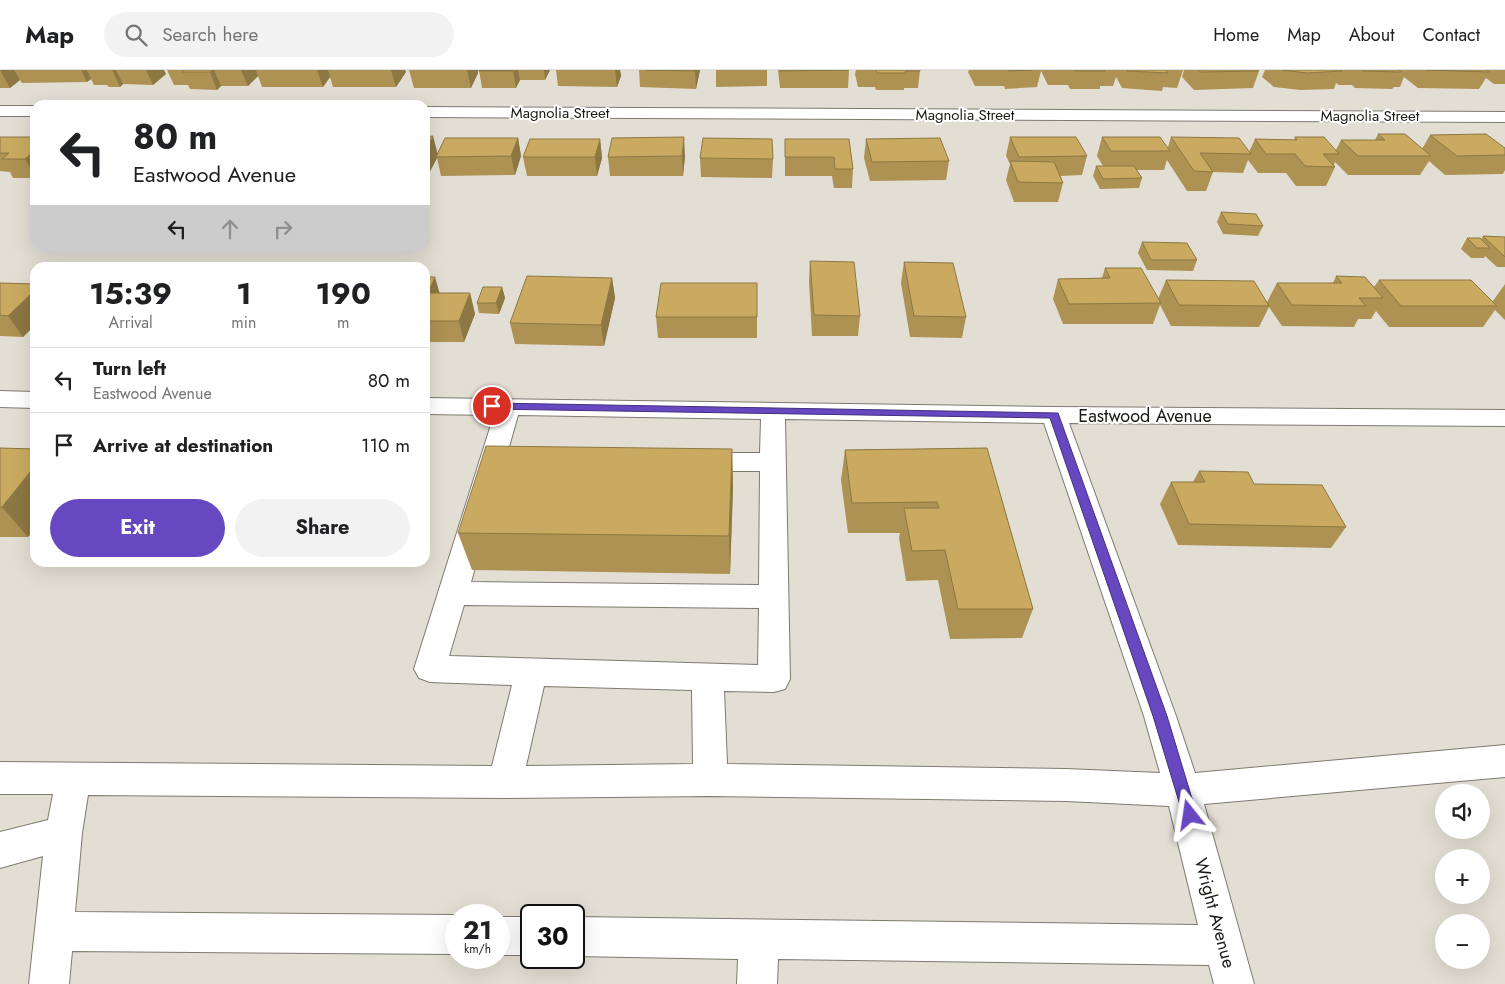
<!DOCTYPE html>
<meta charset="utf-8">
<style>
body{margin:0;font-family:Jost,sans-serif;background:#f2f2f2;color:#202124;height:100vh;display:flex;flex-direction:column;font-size:19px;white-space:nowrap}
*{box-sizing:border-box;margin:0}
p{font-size:16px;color:#757577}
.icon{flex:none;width:28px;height:28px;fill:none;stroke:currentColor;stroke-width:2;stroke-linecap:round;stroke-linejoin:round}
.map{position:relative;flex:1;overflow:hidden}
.drawer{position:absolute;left:30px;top:192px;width:400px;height:305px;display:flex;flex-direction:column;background:#fff;border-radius:15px;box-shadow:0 5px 20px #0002}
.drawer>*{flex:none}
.banner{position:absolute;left:30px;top:30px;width:400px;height:152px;border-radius:15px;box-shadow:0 5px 20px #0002;background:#fff;color:#202124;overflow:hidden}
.controls{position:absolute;left:1435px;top:714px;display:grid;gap:10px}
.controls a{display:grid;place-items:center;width:55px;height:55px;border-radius:50%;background:#fff;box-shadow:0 5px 20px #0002;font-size:25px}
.speed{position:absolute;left:445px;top:834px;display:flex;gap:10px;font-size:25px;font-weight:700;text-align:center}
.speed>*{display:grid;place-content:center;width:65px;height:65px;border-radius:50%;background:#fff;box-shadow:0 5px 20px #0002;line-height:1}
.speed small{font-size:12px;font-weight:400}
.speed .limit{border:2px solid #111;border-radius:8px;background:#fff;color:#111}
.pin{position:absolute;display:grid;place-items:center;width:42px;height:42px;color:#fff;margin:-21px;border:2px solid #fff;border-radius:50%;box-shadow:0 1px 5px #0007}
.me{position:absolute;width:55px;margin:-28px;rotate:345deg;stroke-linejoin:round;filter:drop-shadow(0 0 4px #0008)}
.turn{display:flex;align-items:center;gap:18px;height:105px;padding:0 20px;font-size:22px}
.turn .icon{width:65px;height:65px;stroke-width:2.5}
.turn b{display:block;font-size:35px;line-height:42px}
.lanes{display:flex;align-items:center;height:48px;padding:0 20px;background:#0003;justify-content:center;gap:25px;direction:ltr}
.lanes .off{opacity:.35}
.eta{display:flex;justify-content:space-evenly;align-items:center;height:85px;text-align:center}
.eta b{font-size:30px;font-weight:700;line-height:35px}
.primary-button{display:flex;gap:10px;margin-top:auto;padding:10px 20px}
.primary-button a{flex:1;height:58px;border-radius:30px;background:#6748c1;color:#fff;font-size:20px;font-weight:700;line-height:58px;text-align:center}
.primary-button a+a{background:#f2f2f2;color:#202124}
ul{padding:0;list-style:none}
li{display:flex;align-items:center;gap:15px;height:65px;padding:0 20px;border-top:1px solid #e0e0e0}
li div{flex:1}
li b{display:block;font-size:19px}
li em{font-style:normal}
header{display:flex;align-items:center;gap:30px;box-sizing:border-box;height:70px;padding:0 25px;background:#fff;border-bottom:1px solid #e0e0e0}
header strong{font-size:24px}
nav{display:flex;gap:28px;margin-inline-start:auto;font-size:18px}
.search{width:350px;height:45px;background:#f2f2f2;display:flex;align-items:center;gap:12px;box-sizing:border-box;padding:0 18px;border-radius:28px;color:#757577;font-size:19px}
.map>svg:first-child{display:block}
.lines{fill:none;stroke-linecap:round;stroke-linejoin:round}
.minor-casing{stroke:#7e7a70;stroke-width:2}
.minor{fill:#fff;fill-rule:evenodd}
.wall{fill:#ad9253}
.shaded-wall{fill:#8d7743}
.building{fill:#c9aa60;stroke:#8d7743}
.route{fill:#6748c1;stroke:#432f7d}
.labels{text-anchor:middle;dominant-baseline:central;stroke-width:4;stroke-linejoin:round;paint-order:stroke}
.far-street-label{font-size:15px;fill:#1b1a16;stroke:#fff}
.street-label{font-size:18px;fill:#1b1a16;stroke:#fff}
</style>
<header>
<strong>Map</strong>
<div class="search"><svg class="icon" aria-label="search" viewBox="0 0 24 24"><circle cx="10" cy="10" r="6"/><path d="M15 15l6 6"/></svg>Search here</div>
<nav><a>Home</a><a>Map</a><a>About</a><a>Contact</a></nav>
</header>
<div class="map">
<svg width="1505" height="914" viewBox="0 0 1505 914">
<rect width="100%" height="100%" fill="#e3ded3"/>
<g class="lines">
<!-- minor casing -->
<g class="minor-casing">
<g id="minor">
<rect x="0" y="36" width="35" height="10"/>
<path d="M 425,37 L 1505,42 L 1505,52 L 425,47 Z"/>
<path d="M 0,321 L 35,322 L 35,338 L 0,337 Z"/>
<path d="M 425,328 L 1054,337 L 1505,340 L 1505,356 L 1069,353 L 1176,646 L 1195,703 L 1505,675 L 1505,707 L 1204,734 L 1254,914 L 1214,914 L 1209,895 L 778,889 L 777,914 L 737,914 L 738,889 L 574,886 L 574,847 L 1198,855 L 1169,736 L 1066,731 L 710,726 L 505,728 L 88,725 L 82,763 L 75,842 L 456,845 L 456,884 L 72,881 L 69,914 L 29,914 L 43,786 L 0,798 L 0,762 L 48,750 L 53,724 L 0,724 L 0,692 L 492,696 L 512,615 L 430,612 L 419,608 L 414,599 L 494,345 L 425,344 ZM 518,345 L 761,349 L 760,383 L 697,383 L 688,386 L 684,392 L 688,398 L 697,401 L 760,401 L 759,515 L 471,512 ZM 785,349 L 1044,353 L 1144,646 L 1160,703 L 1066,699 L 727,694 L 724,621 L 774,622 L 785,619 L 790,609 ZM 464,535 L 759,538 L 758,595 L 449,586 ZM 544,616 L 692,620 L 693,694 L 526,696 Z"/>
<rect x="499" y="847" width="32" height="38"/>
</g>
</g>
<!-- minor -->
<use href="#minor" class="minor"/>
</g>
<!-- wall -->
<g class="wall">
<path d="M 0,0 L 164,0 L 166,4 L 153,15 L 123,14 L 120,17 L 109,17 L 107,15 L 94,15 L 91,9 L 87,12 L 22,13 L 20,10 L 10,18 L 0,18 Z"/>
<path d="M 167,0 L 405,0 L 406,2 L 396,17 L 333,17 L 330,7 L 323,17 L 262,17 L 258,6 L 248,16 L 221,16 L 217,20 L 190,19 L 188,15 L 174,15 Z"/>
<path d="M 409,0 L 478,0 L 478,3 L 471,18 L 414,18 Z"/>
<path d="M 479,0 L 550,0 L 545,10 L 520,10 L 516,18 L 482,18 Z"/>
<path d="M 556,0 L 620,0 L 621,6 L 617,17 L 558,16 Z"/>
<path d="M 639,0 L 700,0 L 696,19 L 640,17 Z"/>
<path d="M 716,0 L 767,0 L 767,16 L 716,17 Z"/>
<path d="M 778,0 L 849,0 L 848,18 L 780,18 Z"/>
<path d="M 856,0 L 920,0 L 918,18 L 904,18 L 904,20 L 876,20 L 875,17 L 858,17 L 855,4 Z"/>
<path d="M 969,0 L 1183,0 L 1177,18 L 1163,17 L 1162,21 L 1122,18 L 1116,7 L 1113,16 L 1100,16 L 1100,19 L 1070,19 L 1068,15 L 1048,15 L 1041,1 L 1037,17 L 1005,19 L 1004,16 L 975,16 L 968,2 Z"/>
<path d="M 1184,0 L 1258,0 L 1259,1 L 1253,18 L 1194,20 L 1182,7 Z"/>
<path d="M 1265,0 L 1505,0 L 1505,14 L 1494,14 L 1486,8 L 1479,19 L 1418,18 L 1404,7 L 1400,17 L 1394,17 L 1392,19 L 1355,18 L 1352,15 L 1339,15 L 1336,13 L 1334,19 L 1300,20 L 1274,17 L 1262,7 Z"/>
<path d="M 1378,64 L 1422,79 L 1430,65 L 1505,78 L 1505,100 L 1503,104 L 1445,105 L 1429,91 L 1420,105 L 1348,105 L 1335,92 L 1334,95 L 1335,97 L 1326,116 L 1296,116 L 1286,103 L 1258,103 L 1248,90 L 1243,103 L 1213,102 L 1206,121 L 1187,121 L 1167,90 L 1164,100 L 1137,100 L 1142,108 L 1139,118 L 1100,119 L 1093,106 L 1096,96 L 1103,96 L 1097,86 L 1102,67 L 1168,77 L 1171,67 L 1249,82 L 1255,69 L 1294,70 L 1295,67 L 1336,80 L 1341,70 L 1375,70 Z"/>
<path d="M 0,67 L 35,67 L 35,108 L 13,108 L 10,102 L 0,101 Z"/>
<path d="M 425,67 L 438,84 L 518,68 L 521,86 L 515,105 L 441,106 L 437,88 L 428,105 L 425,105 Z"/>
<path d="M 1010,67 L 1087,86 L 1082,105 L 1060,106 L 1063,113 L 1058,132 L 1014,132 L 1006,110 L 1010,94 L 1006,86 Z"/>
<path d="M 600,69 L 602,88 L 597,106 L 527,106 L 523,87 Z"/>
<path d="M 785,69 L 849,69 L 853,99 L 852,118 L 834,118 L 832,106 L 785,106 Z"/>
<path d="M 866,69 L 949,91 L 946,110 L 870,111 L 864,88 Z"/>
<path d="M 685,86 L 683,106 L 610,106 L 608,87 Z"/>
<path d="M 700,88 L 773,89 L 772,108 L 701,107 Z"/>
<path d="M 1221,142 L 1263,156 L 1258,166 L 1223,164 L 1217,152 Z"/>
<path d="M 1483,166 L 1505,167 L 1505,197 L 1497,197 L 1485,186 L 1484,188 L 1471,188 L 1461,179 L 1467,168 L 1481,169 Z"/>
<path d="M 1142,172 L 1197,190 L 1193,201 L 1147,200 L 1138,183 Z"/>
<path d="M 810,191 L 860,246 L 858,266 L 812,266 L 809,212 Z"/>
<path d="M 904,192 L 966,247 L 962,268 L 910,267 L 901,213 Z"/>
<path d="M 1105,198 L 1158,229 L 1166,210 L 1267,232 L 1277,213 L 1333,213 L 1336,206 L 1374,217 L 1379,210 L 1493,231 L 1505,214 L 1505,250 L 1495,240 L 1483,257 L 1389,257 L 1376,241 L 1371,249 L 1358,249 L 1354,257 L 1282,256 L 1269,237 L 1259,257 L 1171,256 L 1160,235 L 1153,254 L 1063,254 L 1053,229 L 1058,209 L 1102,208 Z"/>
<path d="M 425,207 L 440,223 L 470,223 L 475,244 L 464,272 L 425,272 Z"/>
<path d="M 612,208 L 615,228 L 604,276 L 515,274 L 510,253 Z"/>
<path d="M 0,213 L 35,214 L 35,255 L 23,267 L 0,266 Z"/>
<path d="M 757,213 L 757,268 L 658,268 L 656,247 Z"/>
<path d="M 502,217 L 505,228 L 499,244 L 479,243 L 477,233 Z"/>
<path d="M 0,378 L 35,379 L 35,458 L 28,467 L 0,467 Z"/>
<path d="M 987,378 L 1033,539 L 1022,568 L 950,569 L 938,510 L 906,511 L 899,468 L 900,463 L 848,463 L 841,410 L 845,380 Z"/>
<path d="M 732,379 L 733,417 L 730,504 L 472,500 L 458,463 Z"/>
<path d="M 1199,401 L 1254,414 L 1346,457 L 1331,478 L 1178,475 L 1160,434 L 1171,412 L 1193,412 Z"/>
</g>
<!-- shaded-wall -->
<g class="shaded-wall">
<path d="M 0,0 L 14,0 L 20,10 L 10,18 Z"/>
<path d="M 81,0 L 87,0 L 91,9 L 87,12 Z"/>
<path d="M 112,0 L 116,0 L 123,14 L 120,17 Z"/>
<path d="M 146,0 L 164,0 L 166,4 L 153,15 Z"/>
<path d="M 212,0 L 214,0 L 221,16 L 217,20 L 210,2 Z"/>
<path d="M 241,0 L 256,0 L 258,6 L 248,16 Z"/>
<path d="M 317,0 L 328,0 L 330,7 L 323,17 Z"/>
<path d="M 391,0 L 405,0 L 406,2 L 396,17 Z"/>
<path d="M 467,0 L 478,0 L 478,3 L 471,18 Z"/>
<path d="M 513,0 L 518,0 L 520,10 L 516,18 Z"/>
<path d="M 544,0 L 550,0 L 545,10 Z"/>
<path d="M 615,0 L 620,0 L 621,6 L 617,17 Z"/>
<path d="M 695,0 L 700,0 L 696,19 L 695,1 Z"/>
<path d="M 433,66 L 438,85 L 436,87 L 437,88 L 428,105 L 425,93 L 425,82 Z"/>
<path d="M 684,67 L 685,86 L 683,106 L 682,86 Z"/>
<path d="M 518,68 L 521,86 L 515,105 L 511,86 Z"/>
<path d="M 600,69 L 602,88 L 597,106 L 595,87 Z"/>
<path d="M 33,82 L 35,86 L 35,106 L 25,89 Z"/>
<path d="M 435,207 L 441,228 L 428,223 Z"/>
<path d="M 612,208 L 615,228 L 604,276 L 601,255 Z"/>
<path d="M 502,217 L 505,228 L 499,244 L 496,233 Z"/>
<path d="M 35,220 L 35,255 L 23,267 L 8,246 Z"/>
<path d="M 470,223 L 475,244 L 464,272 L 459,251 Z"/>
<path d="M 732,379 L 733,417 L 730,504 L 729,466 Z"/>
<path d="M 35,396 L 35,458 L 28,467 L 2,437 Z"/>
</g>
<!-- building -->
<g class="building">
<path d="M 184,0 L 212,0 L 210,2 L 182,2 Z"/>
<rect x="479" y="0" width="34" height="1"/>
<path d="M 645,0 L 695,0 L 695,1 Z"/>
<path d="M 780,0 L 849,0 L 780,1 Z"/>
<path d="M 876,0 L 920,0 L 920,1 L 905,1 L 906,3 L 877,3 Z"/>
<path d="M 1008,0 L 1032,0 L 1008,1 Z"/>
<path d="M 1074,0 L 1104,0 L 1105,1 L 1075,1 Z"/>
<path d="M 1127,0 L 1166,0 L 1168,3 L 1127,1 Z"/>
<path d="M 1198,0 L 1258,0 L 1259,1 L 1200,2 Z"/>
<path d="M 1282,0 L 1340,0 L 1342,1 L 1307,3 Z"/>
<path d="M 1362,0 L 1399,0 L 1401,2 L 1363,1 Z"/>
<path d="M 1426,0 L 1487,0 L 1489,2 L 1427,0 Z"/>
<path d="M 1378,64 L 1405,64 L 1431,86 L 1358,86 L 1341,70 L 1385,70 Z"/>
<path d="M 1486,64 L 1505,78 L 1505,85 L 1457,86 L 1430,65 Z"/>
<path d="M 433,66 L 425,82 L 425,67 Z"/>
<path d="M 0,67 L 35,67 L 35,82 L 33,82 L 25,89 L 2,89 L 9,83 L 0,83 Z"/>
<path d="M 684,67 L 682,86 L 608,87 L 612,68 Z"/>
<path d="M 1010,67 L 1076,67 L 1087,86 L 1019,87 Z"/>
<path d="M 1102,67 L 1160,67 L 1170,81 L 1111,81 Z"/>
<path d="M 1171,67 L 1239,68 L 1251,84 L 1200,83 L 1213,102 L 1194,101 Z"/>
<path d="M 1295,67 L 1324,67 L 1339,84 L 1323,84 L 1335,97 L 1305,96 L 1295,84 L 1266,84 L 1255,69 L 1297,70 Z"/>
<path d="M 445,68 L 518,68 L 511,86 L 436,87 Z"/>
<path d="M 703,68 L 772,69 L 773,89 L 700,88 Z"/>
<path d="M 940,68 L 949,91 L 872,92 L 866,69 Z"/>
<path d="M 530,69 L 600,69 L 595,87 L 523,87 Z"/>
<path d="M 785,69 L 849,69 L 853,99 L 835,99 L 834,87 L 785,87 Z"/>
<path d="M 1010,91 L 1054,92 L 1063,113 L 1018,112 Z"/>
<path d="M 1096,96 L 1134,96 L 1142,108 L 1103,109 Z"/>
<path d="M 1221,142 L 1256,144 L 1263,156 L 1228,154 Z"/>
<path d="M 1483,166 L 1505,167 L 1505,187 L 1504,186 Z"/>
<path d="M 1467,168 L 1480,168 L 1490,178 L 1477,178 Z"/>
<path d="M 1142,172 L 1187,173 L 1197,190 L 1151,190 Z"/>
<path d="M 810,191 L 854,192 L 860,246 L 814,245 Z"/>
<path d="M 904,192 L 953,193 L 966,247 L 914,246 Z"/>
<path d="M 1105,198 L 1141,198 L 1161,233 L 1069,234 L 1058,209 L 1110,208 Z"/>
<path d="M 527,206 L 612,208 L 601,255 L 510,253 Z"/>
<path d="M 1336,206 L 1365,207 L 1383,228 L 1359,228 L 1366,236 L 1292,235 L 1277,213 L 1342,213 Z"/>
<path d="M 425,207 L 435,207 L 428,223 L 470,223 L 459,251 L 425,251 Z"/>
<path d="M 1166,210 L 1254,211 L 1269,236 L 1179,235 Z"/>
<path d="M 1379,210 L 1471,210 L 1497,236 L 1401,236 Z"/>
<path d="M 0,213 L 35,214 L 35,220 L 8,246 L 0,245 Z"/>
<path d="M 661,213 L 757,213 L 757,247 L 656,247 Z"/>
<path d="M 483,217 L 502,217 L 496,233 L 477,233 Z"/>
<path d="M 486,376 L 732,379 L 729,466 L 458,463 Z"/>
<path d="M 0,378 L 35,379 L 35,396 L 2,437 L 0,437 Z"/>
<path d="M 987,378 L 1033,539 L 958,539 L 945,480 L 912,481 L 904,438 L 939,438 L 937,432 L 852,433 L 845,380 Z"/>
<path d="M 1199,401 L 1248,402 L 1254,414 L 1322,415 L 1346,457 L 1189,454 L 1171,412 L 1205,412 Z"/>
</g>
<!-- route -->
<path class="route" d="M 492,333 L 1058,343 L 1167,646 L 1197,745 L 1195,750 L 1190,752 L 1185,750 L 1183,745 L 1153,646 L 1050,348 L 488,339 L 488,334 Z"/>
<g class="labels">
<!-- far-street labels -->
<g class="far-street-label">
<text x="560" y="43">Magnolia Street</text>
<text x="965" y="45">Magnolia Street</text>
<text x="1370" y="46">Magnolia Street</text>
</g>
<!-- street labels -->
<g class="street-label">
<text x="1145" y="346">Eastwood Avenue</text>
<text transform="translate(1215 843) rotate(75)">Wright Avenue</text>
</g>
</g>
</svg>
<div class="controls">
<a><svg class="icon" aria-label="sound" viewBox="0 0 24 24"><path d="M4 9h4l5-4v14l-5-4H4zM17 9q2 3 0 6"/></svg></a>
<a>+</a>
<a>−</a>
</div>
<div class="speed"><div>21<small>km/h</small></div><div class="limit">30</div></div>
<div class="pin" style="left:492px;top:336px;background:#d93025"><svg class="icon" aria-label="arrive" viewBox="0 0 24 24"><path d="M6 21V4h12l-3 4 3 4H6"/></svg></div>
<svg class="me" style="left:1190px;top:745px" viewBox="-20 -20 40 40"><path d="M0-17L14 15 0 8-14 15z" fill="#6748c1" stroke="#fff" stroke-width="4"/></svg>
<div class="banner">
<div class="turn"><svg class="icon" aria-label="left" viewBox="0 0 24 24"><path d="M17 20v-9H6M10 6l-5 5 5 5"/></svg><div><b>80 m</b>Eastwood Avenue</div></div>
<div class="lanes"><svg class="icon" aria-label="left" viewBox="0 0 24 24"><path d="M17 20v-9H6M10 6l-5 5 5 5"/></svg><svg class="icon off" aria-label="ahead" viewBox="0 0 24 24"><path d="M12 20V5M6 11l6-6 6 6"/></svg><svg class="icon off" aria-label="right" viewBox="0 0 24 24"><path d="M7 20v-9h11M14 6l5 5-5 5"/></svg></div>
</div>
<section class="drawer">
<div class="eta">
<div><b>15:39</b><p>Arrival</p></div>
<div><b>1</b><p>min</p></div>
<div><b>190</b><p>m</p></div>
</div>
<ul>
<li><svg class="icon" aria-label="left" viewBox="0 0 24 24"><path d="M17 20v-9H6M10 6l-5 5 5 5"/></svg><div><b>Turn left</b><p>Eastwood Avenue</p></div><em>80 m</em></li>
<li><svg class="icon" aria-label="arrive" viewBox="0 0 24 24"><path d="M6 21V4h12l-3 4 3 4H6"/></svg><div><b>Arrive at destination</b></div><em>110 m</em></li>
</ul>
<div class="primary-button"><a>Exit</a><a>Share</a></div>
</section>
</div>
